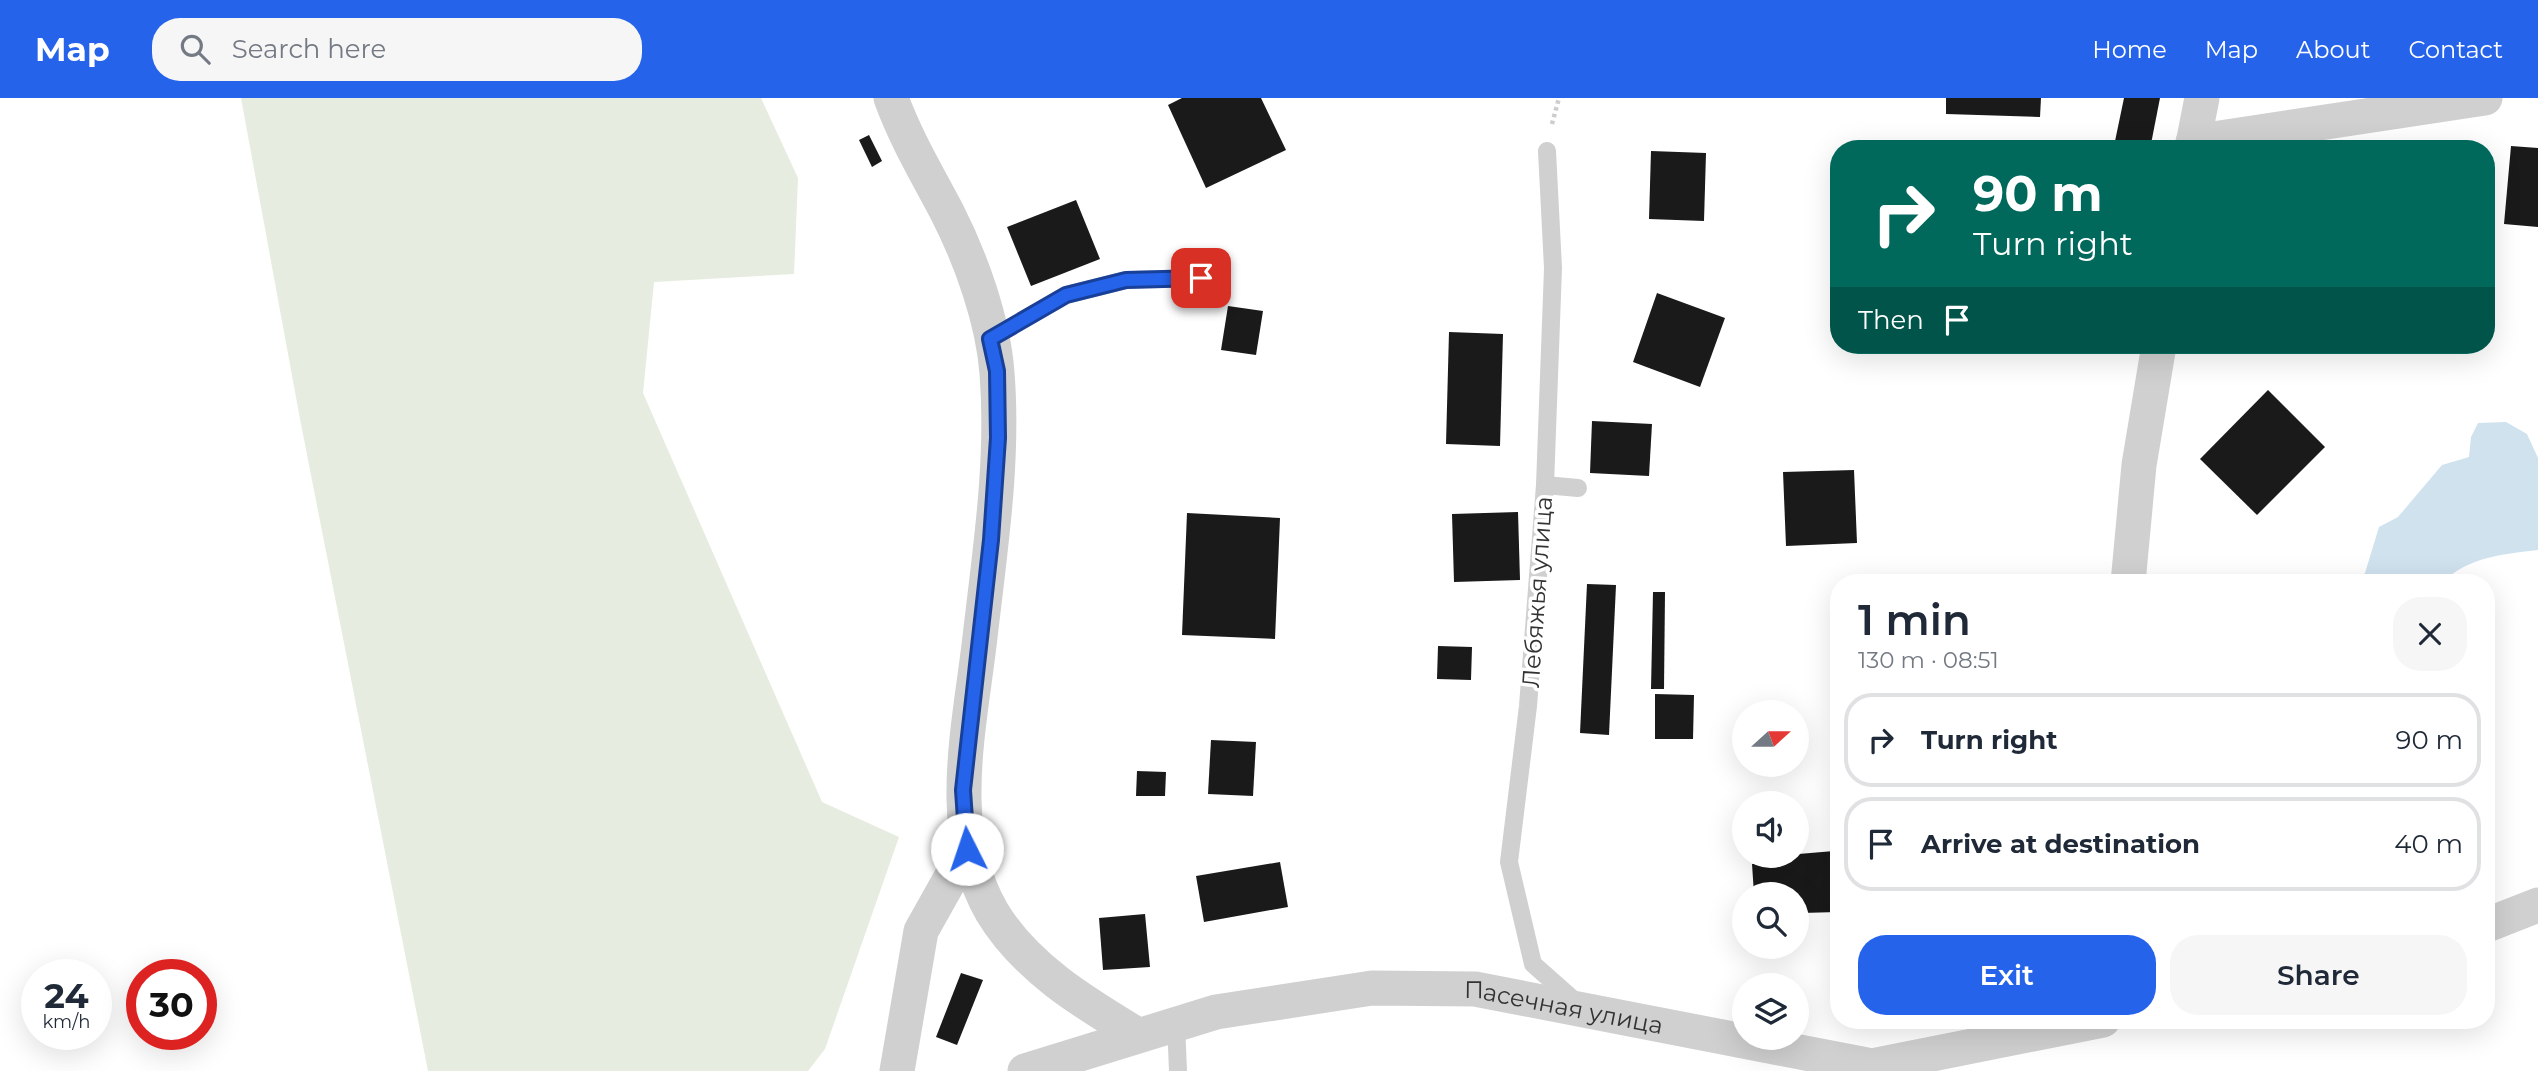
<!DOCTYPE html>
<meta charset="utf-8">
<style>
body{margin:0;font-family:Montserrat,sans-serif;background:#f6f6f7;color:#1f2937;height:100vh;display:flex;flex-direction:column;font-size:26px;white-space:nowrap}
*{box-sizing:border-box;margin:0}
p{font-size:23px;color:#747a83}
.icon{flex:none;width:38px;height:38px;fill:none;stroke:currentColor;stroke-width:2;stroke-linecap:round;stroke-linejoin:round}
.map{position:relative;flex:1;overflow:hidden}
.side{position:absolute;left:1830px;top:476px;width:665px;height:455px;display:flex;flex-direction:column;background:#fff;border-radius:28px;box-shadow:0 7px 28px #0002}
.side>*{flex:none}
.guide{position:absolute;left:1830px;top:42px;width:665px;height:214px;border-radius:28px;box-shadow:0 7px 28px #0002;background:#00695c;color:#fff;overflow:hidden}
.needle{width:46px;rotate:69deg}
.controls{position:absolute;left:1732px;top:602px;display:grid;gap:14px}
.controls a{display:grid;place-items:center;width:77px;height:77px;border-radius:50%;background:#fff;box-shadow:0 7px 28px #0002;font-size:35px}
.speed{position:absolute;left:21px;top:861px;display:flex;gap:14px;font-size:35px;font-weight:700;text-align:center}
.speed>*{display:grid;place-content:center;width:91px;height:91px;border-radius:50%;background:#fff;box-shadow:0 7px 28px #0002;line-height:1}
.speed small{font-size:18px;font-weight:400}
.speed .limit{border:10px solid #d22;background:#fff;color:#111}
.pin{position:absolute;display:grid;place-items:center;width:60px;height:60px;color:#fff;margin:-30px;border-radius:14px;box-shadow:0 4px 10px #0006}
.me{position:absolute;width:77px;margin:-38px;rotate:356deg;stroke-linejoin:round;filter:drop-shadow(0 0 5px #0008)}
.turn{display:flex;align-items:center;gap:24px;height:147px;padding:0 28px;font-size:32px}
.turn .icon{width:91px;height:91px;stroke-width:2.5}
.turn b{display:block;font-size:49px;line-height:60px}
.then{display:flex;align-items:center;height:66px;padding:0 28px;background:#0003;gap:14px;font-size:26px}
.round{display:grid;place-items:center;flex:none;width:74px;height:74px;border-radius:28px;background:#f6f6f7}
.head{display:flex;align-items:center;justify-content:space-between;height:119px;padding:0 28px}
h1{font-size:42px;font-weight:600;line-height:52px}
.button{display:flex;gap:14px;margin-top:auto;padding:14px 28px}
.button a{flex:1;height:80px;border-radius:28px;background:#2563eb;color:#fff;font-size:28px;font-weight:600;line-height:80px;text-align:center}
.button a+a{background:#f6f6f7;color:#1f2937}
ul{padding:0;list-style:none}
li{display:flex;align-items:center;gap:21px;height:94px;margin:0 14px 10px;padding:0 14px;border:4px solid #e0e1e3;border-radius:28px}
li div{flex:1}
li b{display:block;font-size:26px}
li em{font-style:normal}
header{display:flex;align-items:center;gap:42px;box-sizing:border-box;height:98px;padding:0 35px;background:#2563eb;color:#fff}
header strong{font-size:33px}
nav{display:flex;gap:38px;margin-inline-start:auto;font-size:24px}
.search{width:490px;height:63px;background:#f6f6f7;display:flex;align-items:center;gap:18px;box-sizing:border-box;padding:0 24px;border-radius:28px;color:#747a83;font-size:26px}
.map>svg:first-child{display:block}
.green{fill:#e6ecdf}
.water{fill:#cfe2ee}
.building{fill:#1a1a1a}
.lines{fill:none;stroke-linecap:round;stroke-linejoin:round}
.path{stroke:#cdcdcd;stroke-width:4.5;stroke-dasharray:3.5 3.5;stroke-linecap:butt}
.lane{stroke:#d0d0d0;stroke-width:18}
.street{stroke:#d0d0d0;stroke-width:35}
.route-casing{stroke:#184099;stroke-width:18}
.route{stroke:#2563eb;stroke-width:12}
.labels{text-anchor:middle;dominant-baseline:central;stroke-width:7;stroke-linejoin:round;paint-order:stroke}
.street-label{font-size:24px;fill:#333;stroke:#fff}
</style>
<header>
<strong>Map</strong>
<div class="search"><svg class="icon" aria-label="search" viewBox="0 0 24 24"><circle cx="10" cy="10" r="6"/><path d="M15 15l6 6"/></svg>Search here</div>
<nav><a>Home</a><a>Map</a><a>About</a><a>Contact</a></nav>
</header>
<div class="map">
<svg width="2538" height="973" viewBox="0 0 2538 973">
<rect width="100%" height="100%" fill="#fff"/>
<!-- green -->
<path class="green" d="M 241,0 L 761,0 L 798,80 L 794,176 L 654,184 L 643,295 L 822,704 L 899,739 L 825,951 L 808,973 L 428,973 L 300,321 Z"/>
<!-- water -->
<path class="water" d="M 2506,324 L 2527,336 L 2538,360 L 2538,452 C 2504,456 2467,459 2442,485 L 2354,485 L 2365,475 L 2379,429 L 2398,419 L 2442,367 L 2469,359 L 2471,339 L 2478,325 Z"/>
<!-- building -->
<g class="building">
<path d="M 1182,0 L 1261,0 L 1286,52 L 1206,90 L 1168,7 Z"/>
<path d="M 1946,0 L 2041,0 L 2040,19 L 1946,16 Z"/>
<path d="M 2124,0 L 2160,0 L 2150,51 L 2114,48 Z"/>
<path d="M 869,37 L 882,63 L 872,69 L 859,42 Z"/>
<path d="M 2511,48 L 2538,50 L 2538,129 L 2504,126 Z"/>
<path d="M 1651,53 L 1706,55 L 1704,123 L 1649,121 Z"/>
<path d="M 1076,102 L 1100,161 L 1031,188 L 1007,129 Z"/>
<path d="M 1657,195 L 1725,220 L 1700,289 L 1633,264 Z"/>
<path d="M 1228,208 L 1263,213 L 1256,257 L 1221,252 Z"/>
<path d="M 1449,234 L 1503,236 L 1500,348 L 1446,346 Z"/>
<path d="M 2268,292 L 2325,349 L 2257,417 L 2200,361 Z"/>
<path d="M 1592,323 L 1652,326 L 1649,378 L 1590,375 Z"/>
<path d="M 1854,372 L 1857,445 L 1786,448 L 1783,374 Z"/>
<path d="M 1518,414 L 1520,482 L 1454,484 L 1452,416 Z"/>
<path d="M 1187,415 L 1280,420 L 1275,541 L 1182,537 Z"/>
<path d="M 1587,486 L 1616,487 L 1609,637 L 1580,635 Z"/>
<path d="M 1653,494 L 1665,494 L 1664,591 L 1651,591 Z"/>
<path d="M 1438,548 L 1472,549 L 1471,582 L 1437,581 Z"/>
<path d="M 1655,596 L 1694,597 L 1693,641 L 1655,641 Z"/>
<path d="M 1211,642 L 1256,644 L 1253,698 L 1208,696 Z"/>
<path d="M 1137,673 L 1166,674 L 1165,698 L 1136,698 Z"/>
<path d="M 1834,753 L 1838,814 L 1801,815 L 1797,796 L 1754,796 L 1752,766 L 1775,765 L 1775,758 Z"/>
<path d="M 1280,764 L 1288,809 L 1204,824 L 1196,778 Z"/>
<path d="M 1145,816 L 1150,869 L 1103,872 L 1099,820 Z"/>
<path d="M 961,875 L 983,882 L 957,947 L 936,939 Z"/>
</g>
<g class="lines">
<!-- path -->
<path class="path" d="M 1552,26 L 1559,0"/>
<!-- lane -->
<g class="lane">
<path d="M 1547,53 L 1553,170 L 1545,387 L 1528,608 L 1509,764 L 1533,866 L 1577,905"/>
<path d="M 990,241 L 1066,197 L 1126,182 L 1201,180"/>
<path d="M 1545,387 L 1578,390"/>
<path d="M 1176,925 L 1178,973"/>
</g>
<!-- street -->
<g class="street">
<path d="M 891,0 C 906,41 927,76 947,114 C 971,161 993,222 997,275 C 1004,363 990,452 980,539 C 970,628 944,731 992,814 C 1025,869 1083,904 1136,936"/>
<path d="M 2193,44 L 2485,0"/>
<path d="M 2192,51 L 2202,0"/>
<path d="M 2128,485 L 2139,367 L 2159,247"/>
<path d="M 2487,827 L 2538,807"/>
<path d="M 897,973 L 921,833 L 967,751"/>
<path id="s1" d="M 1025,973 L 1216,914 L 1372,890 L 1475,891 L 1872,968 L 2103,922"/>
</g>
</g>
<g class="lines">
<!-- route casing -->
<g class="route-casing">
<path id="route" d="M 967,751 L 963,692 L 991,442 L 998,340 L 997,273 L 990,241 L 1066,197 L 1126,182 L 1201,180"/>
</g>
<!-- route -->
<use href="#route" class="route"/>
</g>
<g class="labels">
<!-- street labels -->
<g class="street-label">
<text transform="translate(1537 494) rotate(-86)">Лебяжья улица</text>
<text stroke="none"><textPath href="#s1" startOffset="551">Пасечная улица</textPath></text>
</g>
</g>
</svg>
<div class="controls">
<a><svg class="needle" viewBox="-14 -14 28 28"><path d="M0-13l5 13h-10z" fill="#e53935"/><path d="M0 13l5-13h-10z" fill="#747a83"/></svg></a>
<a><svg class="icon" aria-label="sound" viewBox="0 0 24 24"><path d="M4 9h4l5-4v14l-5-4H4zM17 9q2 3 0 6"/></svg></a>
<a><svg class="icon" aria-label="search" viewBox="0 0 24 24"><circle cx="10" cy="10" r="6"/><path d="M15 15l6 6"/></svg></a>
<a><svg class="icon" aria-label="layers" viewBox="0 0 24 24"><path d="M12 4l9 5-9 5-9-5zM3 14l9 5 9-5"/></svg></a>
</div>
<div class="speed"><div>24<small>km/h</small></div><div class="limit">30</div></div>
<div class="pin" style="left:1201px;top:180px;background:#d93025"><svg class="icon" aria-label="arrive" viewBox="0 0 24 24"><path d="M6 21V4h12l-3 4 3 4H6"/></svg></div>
<svg class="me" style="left:967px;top:751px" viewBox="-20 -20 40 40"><circle r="19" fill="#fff"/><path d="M0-13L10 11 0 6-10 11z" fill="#2563eb"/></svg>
<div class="guide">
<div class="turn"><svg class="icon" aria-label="right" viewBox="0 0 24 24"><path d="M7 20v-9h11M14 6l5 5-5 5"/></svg><div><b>90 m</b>Turn right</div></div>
<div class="then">Then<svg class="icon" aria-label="arrive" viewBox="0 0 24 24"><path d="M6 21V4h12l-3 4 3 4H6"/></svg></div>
</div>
<section class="side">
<div class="head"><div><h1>1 min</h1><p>130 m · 08:51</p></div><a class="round"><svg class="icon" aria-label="close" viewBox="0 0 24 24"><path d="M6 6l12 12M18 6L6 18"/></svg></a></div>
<ul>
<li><svg class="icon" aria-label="right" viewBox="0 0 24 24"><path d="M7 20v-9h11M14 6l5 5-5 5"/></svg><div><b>Turn right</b></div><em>90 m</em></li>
<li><svg class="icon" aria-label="arrive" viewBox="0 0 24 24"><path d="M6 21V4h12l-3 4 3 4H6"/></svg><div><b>Arrive at destination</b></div><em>40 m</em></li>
</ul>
<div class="button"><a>Exit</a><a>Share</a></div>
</section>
</div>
